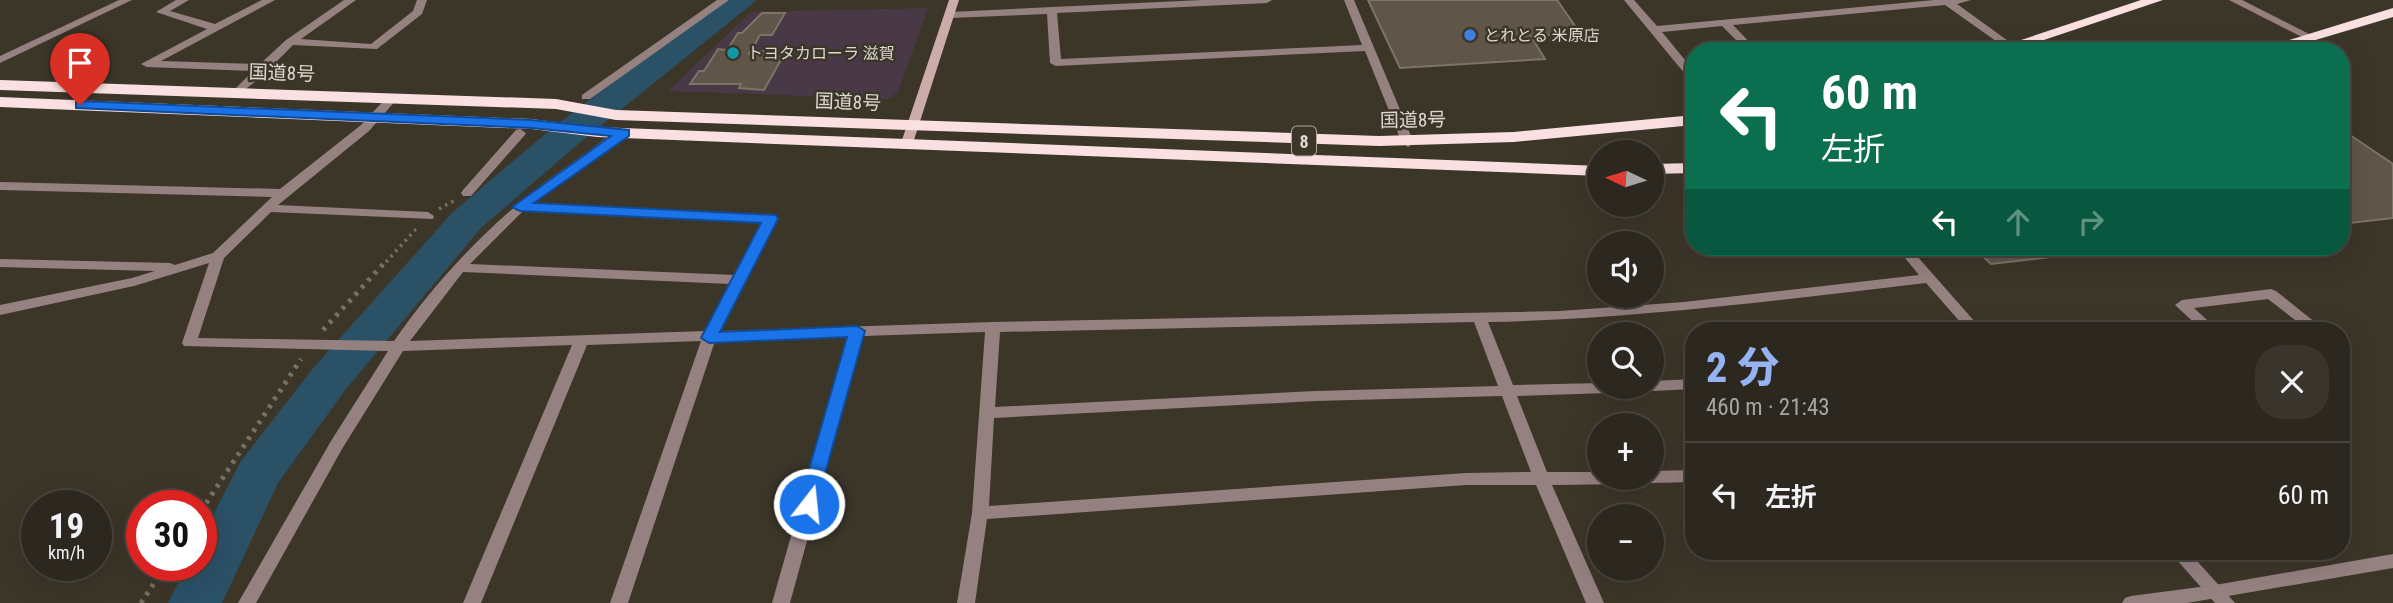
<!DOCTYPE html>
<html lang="ja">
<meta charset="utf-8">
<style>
body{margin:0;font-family:"Roboto Condensed","Noto Sans JP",sans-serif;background:#39342c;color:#f1f3f6;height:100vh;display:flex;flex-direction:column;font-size:26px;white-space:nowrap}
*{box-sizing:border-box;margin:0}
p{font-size:23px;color:#a7a6a4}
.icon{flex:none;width:38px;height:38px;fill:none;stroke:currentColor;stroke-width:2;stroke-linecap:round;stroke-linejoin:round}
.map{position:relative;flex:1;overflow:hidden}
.panel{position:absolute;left:1685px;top:322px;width:665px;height:238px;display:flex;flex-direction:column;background:#2d281f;border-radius:28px;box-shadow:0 7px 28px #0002,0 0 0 2px #48443d}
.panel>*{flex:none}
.hud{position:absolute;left:1685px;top:42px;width:665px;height:214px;border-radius:28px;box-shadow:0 7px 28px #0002,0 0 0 2px #48443d;background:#0b6e4f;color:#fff;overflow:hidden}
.needle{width:46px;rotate:274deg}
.tools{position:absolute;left:1587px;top:140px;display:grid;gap:14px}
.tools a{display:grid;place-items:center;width:77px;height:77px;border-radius:50%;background:#2d281f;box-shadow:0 7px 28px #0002,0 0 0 2px #48443d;font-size:35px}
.speed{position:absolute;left:21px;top:490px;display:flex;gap:14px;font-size:35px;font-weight:700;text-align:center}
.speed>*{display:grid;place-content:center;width:91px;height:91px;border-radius:50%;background:#2d281f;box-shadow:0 7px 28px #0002,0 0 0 2px #48443d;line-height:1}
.speed small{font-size:18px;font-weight:400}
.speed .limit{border:10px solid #d22;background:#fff;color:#111}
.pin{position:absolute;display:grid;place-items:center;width:60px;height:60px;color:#fff;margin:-72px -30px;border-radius:50% 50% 50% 0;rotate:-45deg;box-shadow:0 0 7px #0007}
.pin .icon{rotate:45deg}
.me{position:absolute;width:77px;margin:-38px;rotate:16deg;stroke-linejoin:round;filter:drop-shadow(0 0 5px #0008)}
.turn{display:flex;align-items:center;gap:24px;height:147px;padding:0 21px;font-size:32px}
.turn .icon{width:91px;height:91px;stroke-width:2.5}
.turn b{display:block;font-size:49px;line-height:60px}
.lanes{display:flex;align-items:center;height:66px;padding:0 21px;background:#0003;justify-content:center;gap:35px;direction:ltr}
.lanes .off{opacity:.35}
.round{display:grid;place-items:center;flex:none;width:74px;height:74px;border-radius:28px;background:#39342c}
.summary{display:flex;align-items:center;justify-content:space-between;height:119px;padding:0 21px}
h1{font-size:42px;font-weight:800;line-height:52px;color:#95b2f1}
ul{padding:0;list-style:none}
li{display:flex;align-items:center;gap:21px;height:105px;padding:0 21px;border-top:2px solid #48443d}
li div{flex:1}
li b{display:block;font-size:26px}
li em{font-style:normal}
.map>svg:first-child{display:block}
.commercial{fill:#493946}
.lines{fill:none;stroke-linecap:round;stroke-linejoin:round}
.river{fill:#2b5167;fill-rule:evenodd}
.building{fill:#5f5549;stroke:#7d7366;stroke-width:2}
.path-far1{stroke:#767166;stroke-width:3.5;stroke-dasharray:2.5 4.5;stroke-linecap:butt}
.path{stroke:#767166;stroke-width:5;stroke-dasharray:3.5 6;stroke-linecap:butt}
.service{fill:#968181;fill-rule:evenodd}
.minor{fill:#968181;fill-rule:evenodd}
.tertiary{fill:#968181;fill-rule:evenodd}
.secondary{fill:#ccabab;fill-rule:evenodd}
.trunk{fill:#fae0e0;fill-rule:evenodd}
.route{fill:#1a73e8;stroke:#114b97;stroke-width:2}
.shop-dot{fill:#3f7fe0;stroke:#3c3629;stroke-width:2.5}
.culture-dot{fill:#0f9aa8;stroke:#3c3629;stroke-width:2.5}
.labels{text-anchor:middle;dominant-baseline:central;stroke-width:5;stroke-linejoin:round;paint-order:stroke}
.far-poi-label{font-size:16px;fill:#ddd9d1;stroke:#3c3629;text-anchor:start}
.shield{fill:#3c3629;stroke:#ada89f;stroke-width:2}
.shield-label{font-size:18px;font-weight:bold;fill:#ddd9d1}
.street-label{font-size:19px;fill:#ddd9d1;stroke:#3c3629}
</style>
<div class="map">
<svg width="2393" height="603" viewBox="0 0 2393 603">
<rect width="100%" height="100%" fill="#3c3629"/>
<!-- commercial -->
<path class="commercial" d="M 928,8 L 898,92 L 889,99 L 668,91 L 751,12 Z"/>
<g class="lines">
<!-- river -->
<path class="river" d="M 722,0 L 757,0 L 577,145 L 481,228 L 346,389 L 278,483 L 222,603 L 168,603 L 187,565 L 201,565 L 201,538 L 241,461 L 314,367 L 453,212 L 551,129 Z"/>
</g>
<!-- building -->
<g class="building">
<path d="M 1368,0 L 1557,0 L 1580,33 L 1531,36 L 1545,59 L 1400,68 Z"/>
<path d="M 762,13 L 785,13 L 772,35 L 760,35 L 749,54 L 759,55 L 762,51 L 786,51 L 764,90 L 739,88 L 741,84 L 690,84 L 699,71 L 704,71 L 718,49 L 727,50 L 738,33 L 742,33 Z"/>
<path d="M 2347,133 L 2393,164 L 2393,218 L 2342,224 L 2342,134 Z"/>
<path d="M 1973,247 L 2069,247 L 2076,254 L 1991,264 Z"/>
</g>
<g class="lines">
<!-- path-far1 -->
<g class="path-far1">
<path d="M 1967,51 L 1978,47"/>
<path d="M 439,209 L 455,200"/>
<path d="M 386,262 L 416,229"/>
</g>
<!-- path -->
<g class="path">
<path d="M 323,330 L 387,260"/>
<path d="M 201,511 L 301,359"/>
<path d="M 141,603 L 166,565"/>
</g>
<!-- service -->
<path class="service" d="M 520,129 L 526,133 L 524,136 L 471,196 L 463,196 L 461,193 L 463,190 L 516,130 Z"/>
<!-- minor -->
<g class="minor">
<path d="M 119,0 L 132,0 L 0,63 L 0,56 Z"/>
<path d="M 176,0 L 189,0 L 170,11 L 215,24 L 262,0 L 275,0 L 161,61 L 260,64 L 286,40 L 344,0 L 356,0 L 301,39 L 371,44 L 413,11 L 417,0 L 427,0 L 422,14 L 377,49 L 293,45 L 271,67 L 270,70 L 238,95 L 232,92 L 253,71 L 147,67 L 141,64 L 207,29 L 156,12 Z"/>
<path d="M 717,0 L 729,0 L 590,99 L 582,99 L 582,95 Z"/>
<path d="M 1202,0 L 1272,0 L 1267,3 L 1057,13 L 1061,59 L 1362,45 L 1344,0 L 1354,0 L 1414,143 L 1408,147 L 1402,143 L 1365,51 L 1056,66 L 1050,63 L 1047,14 L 950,18 L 945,15 L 950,12 Z"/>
<path d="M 1624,0 L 1634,0 L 1657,26 L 1934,0 L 1971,0 L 1957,4 L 2022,51 L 2010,51 L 1945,5 L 1733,25 L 1758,51 L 1747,51 L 1722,26 L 1662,32 L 1694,71 L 1694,81 L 1690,80 Z"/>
<path d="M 2229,0 L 2242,0 L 2313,36 L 2312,38 L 2304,38 Z"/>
<path d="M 392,95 L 398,98 L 369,131 L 278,205 L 428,212 L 434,216 L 433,219 L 271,212 L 224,258 L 198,338 L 394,341 C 445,268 506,207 579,158 C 593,149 608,134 624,129 L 630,133 L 628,136 L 532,204 L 776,216 L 777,219 L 720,331 L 993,322 L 1560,311 L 1684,302 L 1919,275 L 1896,247 L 1909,247 L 1983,331 L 1968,331 L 1926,283 C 1780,300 1635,319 1488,322 L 1513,385 L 1600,383 L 1600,387 L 1652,387 L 1652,381 L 1694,379 L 1694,389 L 1652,391 L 1645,387 L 1638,392 L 1517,396 L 1547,472 L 1600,472 L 1600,478 L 1641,478 L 1639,482 L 1633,484 L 1552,485 L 1604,603 L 1586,603 L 1536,485 L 1466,485 L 987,519 L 975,603 L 957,603 L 972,513 L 985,332 L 863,336 L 790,603 L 772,603 L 848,336 L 715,341 L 628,603 L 610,603 L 701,341 L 587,345 L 481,603 L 463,603 L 572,345 L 403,351 L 342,449 L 256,603 L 238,603 L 331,441 L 388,351 L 184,346 L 182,343 L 209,263 L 134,286 L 0,315 L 0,305 L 132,278 L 155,271 L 0,267 L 0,259 L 170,263 L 175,265 L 213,253 L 272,197 L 0,190 L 0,182 L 280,189 L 361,125 L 388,96 ZM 523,211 L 763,223 L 735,275 L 470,264 ZM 463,272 L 730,284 L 705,331 L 410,341 ZM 1474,322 L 1498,386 L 1315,391 L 995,407 L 1000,332 ZM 1502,396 L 1531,472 L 1466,473 L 989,506 L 994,418 L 1315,401 Z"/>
<path d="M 2271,289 L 2276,291 L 2326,331 L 2309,331 L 2268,299 L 2194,308 L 2219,331 L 2203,331 L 2175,305 L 2182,300 Z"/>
<path d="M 1694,470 L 1694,482 L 1652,483 L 1646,481 L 1644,478 L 1652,478 L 1652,471 Z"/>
<path d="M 2169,551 L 2188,551 L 2235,603 L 2215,603 Z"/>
</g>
<!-- tertiary -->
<path class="tertiary" d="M 2393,554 L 2393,568 L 2187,603 L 2122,603 L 2125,598 L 2131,596 L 2215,585 Z"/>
<!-- secondary -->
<path class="secondary" d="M 949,0 L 959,0 L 913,143 L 911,146 L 903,146 L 901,143 Z"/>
<!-- trunk -->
<g class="trunk">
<path d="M 2141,0 L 2163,0 L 2011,51 L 1988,51 Z"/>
<path d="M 2393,8 L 2393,17 L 2278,51 L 2254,51 Z"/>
<path d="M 0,80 L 556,99 L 616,110 L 1379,136 L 1514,132 L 1694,115 L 1694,125 L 1514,142 L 1379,146 L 616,120 L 556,109 L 0,90 Z"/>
<path d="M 0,97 L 531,119 L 597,127 L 1600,166 L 1600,176 L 597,137 L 531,129 L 0,107 Z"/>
<path d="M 1694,163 L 1694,173 L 1652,174 L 1652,164 Z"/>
</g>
</g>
<!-- route -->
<path class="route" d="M 80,101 L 531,120 L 629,130 L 629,136 L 534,203 L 776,215 L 778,219 L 720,332 L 857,326 L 865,331 L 815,509 L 809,511 L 799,504 L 847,337 L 709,343 L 701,338 L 761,223 L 520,211 L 512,207 L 611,136 L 531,128 L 76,108 L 76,102 Z"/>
<!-- markers -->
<circle class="shop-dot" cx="1470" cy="35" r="7"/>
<circle class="culture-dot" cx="733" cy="53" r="7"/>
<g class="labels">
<!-- far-poi labels -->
<g class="far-poi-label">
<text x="1484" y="35">とれとる 米原店</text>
<text x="747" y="53">トヨタカローラ 滋賀</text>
</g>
<!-- shield labels -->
<rect class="shield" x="1292" y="126.5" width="24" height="29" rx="5"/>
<g class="shield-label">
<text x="1304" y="141">8</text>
</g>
<!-- street labels -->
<g class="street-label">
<text transform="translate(282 73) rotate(2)">国道8号</text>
<text transform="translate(848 102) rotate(2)">国道8号</text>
<text transform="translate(1413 120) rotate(-1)">国道8号</text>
</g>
</g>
</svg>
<div class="tools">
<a><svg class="needle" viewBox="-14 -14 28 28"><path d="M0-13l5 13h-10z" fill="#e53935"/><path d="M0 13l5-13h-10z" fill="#a7a6a4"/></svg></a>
<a><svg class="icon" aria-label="sound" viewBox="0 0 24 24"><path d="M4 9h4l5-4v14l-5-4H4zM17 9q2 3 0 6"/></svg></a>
<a><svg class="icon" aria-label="search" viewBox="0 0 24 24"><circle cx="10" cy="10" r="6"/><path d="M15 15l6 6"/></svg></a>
<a>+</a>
<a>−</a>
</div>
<div class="speed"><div>19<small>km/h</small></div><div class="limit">30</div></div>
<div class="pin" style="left:80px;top:105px;background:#d93025"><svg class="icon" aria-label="arrive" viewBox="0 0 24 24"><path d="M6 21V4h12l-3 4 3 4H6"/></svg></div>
<svg class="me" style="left:809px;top:504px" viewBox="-20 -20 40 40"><circle r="17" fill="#1a73e8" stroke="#fff" stroke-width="3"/><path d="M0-11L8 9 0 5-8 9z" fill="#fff"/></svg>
<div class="hud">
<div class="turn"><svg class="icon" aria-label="left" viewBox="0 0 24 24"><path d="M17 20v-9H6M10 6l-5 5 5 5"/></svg><div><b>60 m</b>左折</div></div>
<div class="lanes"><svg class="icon" aria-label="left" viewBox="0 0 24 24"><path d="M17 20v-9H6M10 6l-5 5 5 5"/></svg><svg class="icon off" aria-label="ahead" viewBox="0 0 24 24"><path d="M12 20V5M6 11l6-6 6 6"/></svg><svg class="icon off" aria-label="right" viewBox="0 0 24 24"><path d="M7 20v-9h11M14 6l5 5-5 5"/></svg></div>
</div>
<section class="panel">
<div class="summary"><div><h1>2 分</h1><p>460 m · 21:43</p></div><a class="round"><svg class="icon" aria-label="close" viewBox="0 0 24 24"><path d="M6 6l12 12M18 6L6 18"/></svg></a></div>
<ul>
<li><svg class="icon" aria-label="left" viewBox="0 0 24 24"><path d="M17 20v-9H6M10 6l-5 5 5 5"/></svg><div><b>左折</b></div><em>60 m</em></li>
</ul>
</section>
</div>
